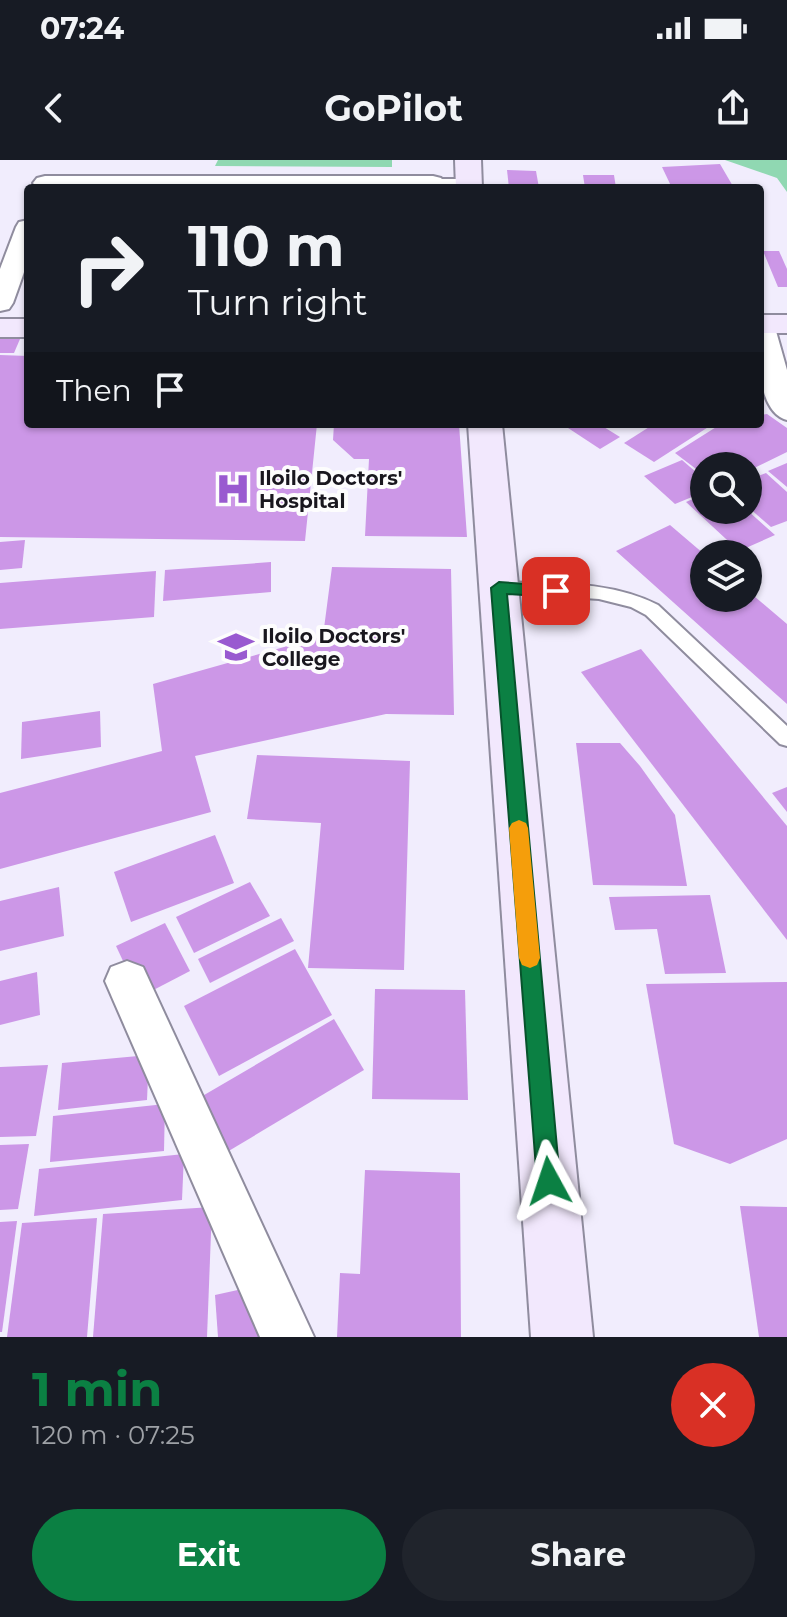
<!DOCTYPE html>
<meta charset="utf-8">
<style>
body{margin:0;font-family:Montserrat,sans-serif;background:#20242c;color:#f1f3f6;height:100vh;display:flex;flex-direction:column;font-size:30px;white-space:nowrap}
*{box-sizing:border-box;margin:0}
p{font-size:26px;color:#9ea1a6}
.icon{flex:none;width:44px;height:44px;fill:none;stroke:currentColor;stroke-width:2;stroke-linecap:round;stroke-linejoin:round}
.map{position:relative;height:1177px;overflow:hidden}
.sheet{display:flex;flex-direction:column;background:#171b24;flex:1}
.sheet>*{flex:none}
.top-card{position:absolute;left:24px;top:24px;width:740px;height:244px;border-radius:8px;box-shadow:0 2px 6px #0004;background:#171b24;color:#f1f3f6;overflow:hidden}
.fabs{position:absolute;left:690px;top:292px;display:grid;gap:16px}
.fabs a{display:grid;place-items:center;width:72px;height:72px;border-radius:50%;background:#171b24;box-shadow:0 2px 6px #0004;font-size:40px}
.pin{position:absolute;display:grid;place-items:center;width:68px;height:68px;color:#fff;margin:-34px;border-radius:16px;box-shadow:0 4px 12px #0006}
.me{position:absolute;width:88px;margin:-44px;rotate:355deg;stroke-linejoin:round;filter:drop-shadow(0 0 6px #0008)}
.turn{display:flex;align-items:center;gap:28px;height:168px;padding:0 32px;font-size:36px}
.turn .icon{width:104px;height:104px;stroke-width:2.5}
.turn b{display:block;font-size:56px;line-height:68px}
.then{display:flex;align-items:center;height:76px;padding:0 32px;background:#0003;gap:16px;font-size:30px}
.round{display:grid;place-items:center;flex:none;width:84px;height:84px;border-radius:42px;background:#20242c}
.summary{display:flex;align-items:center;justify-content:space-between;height:136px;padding:0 32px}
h1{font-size:48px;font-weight:700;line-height:60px;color:#0b8043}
.cta{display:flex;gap:16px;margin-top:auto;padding:16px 32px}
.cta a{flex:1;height:92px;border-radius:48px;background:#0b8043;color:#fff;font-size:32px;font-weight:700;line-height:92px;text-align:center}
.cta a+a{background:#20242c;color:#f1f3f6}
.status{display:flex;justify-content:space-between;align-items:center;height:56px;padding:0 40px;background:#171b24;direction:ltr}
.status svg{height:22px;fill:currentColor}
header{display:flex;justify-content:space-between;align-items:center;height:104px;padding:0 32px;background:#171b24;font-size:36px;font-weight:700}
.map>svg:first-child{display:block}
.green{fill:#90d8b2}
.building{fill:#cc97e7}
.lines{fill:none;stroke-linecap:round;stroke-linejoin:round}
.lane-casing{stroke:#8f8c9e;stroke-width:4}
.street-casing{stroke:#8f8c9e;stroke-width:4}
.secondary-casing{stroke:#8f8c9e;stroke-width:4}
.lane{fill:#fff;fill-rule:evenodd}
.street{fill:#fff;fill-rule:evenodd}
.secondary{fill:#f2e8fd;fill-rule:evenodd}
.route{fill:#0b8043;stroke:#07532c;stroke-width:2}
.slow{fill:#f59e0b}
.labels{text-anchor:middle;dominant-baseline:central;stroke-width:8;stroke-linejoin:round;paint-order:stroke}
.poi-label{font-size:20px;font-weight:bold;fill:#19171e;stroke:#fdfdfd;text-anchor:start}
</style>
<div class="status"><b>07:24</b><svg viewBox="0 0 49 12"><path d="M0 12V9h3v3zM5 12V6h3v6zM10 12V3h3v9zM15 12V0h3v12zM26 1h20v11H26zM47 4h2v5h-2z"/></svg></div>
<header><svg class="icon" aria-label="back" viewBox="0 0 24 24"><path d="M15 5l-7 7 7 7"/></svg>GoPilot<svg class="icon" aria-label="share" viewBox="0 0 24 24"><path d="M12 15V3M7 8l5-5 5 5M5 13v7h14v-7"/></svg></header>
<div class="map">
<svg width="787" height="1177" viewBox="0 0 787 1177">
<rect width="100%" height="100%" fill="#f1edfd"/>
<!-- green -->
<g class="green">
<path d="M 218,0 L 392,0 L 392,7 L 215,6 Z"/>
<path d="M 725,0 L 787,0 L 787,32 L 777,18 Z"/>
</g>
<!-- building -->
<g class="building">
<path d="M 720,4 L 734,28 L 672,28 L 662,7 Z"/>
<path d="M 507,10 L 536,11 L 539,28 L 509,28 Z"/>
<path d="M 583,15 L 614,15 L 616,28 L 585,28 Z"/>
<path d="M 763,91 L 779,91 L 787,109 L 787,127 L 778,127 Z"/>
<path d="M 0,179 L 20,179 L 14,193 L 0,193 Z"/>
<path d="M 0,195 L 28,196 L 28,264 L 317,264 L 305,381 L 0,377 Z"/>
<path d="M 767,254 L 787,268 L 787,292 L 748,311 L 748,306 L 704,306 L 704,315 L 675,293 L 721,264 L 760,264 L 760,255 Z"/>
<path d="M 334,264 L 459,264 L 467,377 L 365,376 L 369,299 L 354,299 L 333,280 Z"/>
<path d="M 562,264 L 599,264 L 620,277 L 600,289 Z"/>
<path d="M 654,264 L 713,264 L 654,302 L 624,283 Z"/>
<path d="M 682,300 L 704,319 L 704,332 L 675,344 L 644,316 Z"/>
<path d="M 787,303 L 787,327 L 768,311 Z"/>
<path d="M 766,313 L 787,332 L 787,361 L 771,367 L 748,347 L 748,320 Z"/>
<path d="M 704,334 L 704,350 L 747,350 L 775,375 L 739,391 L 686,342 Z"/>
<path d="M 670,365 L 704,394 L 704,438 L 748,438 L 748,431 L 787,464 L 787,544 L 616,391 Z"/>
<path d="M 25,380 L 22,408 L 0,410 L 0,382 Z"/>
<path d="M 271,402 L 271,432 L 163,441 L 165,410 Z"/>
<path d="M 332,407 L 451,409 L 454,555 L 386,554 L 195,596 L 211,652 L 0,709 L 0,633 L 162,591 L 153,524 L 323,476 Z"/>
<path d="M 156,411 L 154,457 L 0,469 L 0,423 Z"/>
<path d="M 641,489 L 787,666 L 787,780 L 581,512 Z"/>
<path d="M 100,551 L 101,587 L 21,599 L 22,562 Z"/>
<path d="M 576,583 L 620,583 L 640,606 L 675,655 L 687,726 L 593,725 Z"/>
<path d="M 257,595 L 410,601 L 404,810 L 308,808 L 321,663 L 247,659 Z"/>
<path d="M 787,627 L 787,652 L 772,633 Z"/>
<path d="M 215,675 L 234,723 L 131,762 L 114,712 Z"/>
<path d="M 250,722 L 270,756 L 194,793 L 176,757 Z"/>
<path d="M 59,727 L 64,776 L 0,791 L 0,741 Z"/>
<path d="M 710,735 L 726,813 L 665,814 L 657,769 L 615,770 L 609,737 Z"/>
<path d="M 281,758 L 294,781 L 210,823 L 198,799 Z"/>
<path d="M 165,763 L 190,811 L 140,837 L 116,786 Z"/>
<path d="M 295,789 L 332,855 L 219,916 L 184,846 Z"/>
<path d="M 37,812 L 40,855 L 0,865 L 0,821 Z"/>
<path d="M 787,822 L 787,979 L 730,1004 L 674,984 L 646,824 Z"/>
<path d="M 375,829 L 465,830 L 468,940 L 372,939 Z"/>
<path d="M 334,859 L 364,910 L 227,992 L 199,938 Z"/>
<path d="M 149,895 L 147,940 L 58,950 L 62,903 Z"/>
<path d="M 48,905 L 36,976 L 0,977 L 0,907 Z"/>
<path d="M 165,944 L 164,991 L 50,1002 L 53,956 Z"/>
<path d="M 29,984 L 18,1049 L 0,1050 L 0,985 Z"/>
<path d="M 184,994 L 182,1040 L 34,1056 L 39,1009 Z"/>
<path d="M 365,1010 L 460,1013 L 461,1177 L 337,1177 L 340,1113 L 360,1114 Z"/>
<path d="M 740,1046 L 787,1047 L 787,1177 L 759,1177 Z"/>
<path d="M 212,1047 L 207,1177 L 93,1177 L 103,1054 Z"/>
<path d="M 97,1058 L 87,1177 L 7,1177 L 22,1063 Z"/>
<path d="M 17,1061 L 2,1172 L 0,1172 L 0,1062 Z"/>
<path d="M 261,1125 L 266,1177 L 218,1177 L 215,1135 Z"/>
</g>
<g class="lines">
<!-- lane casing -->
<g class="lane-casing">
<g id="lane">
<path d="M 433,19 L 469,19 L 475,23 L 469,27 L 429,26 L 429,20 Z"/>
<path d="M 499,422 C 553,424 609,420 658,445 L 787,566 L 787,586 L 780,584 L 646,455 L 631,447 L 599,439 L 493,432 L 490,428 L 493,424 Z"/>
</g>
</g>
<!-- street casing -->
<g class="street-casing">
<g id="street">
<path d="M 45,16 L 433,16 L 441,18 L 445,23 L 441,28 L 37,28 L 33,23 L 37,18 Z"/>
<path d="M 28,60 L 28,101 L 13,143 L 9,149 L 0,151 L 0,109 L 16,67 L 19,62 Z"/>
<path d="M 761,156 L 770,158 L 774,164 L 787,210 L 787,260 C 755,252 756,182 761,156 Z"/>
<path d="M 127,801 L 143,807 L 314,1177 L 260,1177 L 105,821 L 111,807 Z"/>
</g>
</g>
<!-- secondary casing -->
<g class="secondary-casing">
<g id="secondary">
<path d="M 455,0 L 481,0 L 482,28 L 456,28 Z"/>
<rect x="760" y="155" width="27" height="18"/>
<rect x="0" y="159" width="28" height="18"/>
<path d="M 468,264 L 502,264 L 593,1177 L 531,1177 Z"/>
</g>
</g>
<!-- lane -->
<use href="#lane" class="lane"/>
<!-- street -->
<use href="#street" class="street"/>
<!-- secondary -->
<use href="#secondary" class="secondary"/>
</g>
<!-- route -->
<path class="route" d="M 499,422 L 556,426 L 564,431 L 556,437 L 507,434 L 560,1021 L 557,1029 L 549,1033 L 540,1029 L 537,1021 L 491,428 Z"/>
<!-- slow -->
<path class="slow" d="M 519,660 L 526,663 L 528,668 L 540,798 L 537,805 L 530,808 L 522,805 L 519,798 L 509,668 L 512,663 Z"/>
<!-- icons -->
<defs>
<g id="hospital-bare" transform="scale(2.76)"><path d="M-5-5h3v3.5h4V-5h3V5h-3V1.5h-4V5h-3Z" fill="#995ad0" stroke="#fdfdfd" stroke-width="2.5" paint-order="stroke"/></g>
<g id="university-bare" transform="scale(2.76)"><path d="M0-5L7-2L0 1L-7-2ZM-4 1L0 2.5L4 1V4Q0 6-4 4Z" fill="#995ad0" stroke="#fdfdfd" stroke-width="2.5" paint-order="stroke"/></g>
</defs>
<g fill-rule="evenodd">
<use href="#hospital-bare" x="233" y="329"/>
<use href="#university-bare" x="236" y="487"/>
</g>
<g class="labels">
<!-- poi labels -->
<g class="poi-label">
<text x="259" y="318">Iloilo Doctors'<tspan x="259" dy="23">Hospital</tspan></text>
<text x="262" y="476">Iloilo Doctors'<tspan x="262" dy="23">College</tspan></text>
</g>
</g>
</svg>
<div class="fabs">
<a><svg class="icon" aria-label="search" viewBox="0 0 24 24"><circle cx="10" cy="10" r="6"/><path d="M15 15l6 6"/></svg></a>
<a><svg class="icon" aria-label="layers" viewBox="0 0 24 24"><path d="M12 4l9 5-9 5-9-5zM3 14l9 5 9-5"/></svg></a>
</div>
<div class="pin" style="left:556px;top:431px;background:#d93025"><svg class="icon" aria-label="arrive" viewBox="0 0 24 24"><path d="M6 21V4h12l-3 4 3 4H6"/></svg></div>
<svg class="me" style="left:549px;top:1021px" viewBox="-20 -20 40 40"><path d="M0-17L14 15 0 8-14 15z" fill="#0b8043" stroke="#fff" stroke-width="4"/></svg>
<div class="top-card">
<div class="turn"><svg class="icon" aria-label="right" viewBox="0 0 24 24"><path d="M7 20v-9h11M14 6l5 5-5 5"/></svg><div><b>110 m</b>Turn right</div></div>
<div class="then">Then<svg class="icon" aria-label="arrive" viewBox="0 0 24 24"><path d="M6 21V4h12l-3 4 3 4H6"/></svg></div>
</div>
</div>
<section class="sheet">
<div class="summary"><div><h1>1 min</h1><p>120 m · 07:25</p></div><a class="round" style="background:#d93025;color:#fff"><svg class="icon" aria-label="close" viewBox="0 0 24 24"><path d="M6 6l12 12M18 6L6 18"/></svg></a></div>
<div class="cta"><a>Exit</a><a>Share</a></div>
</section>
